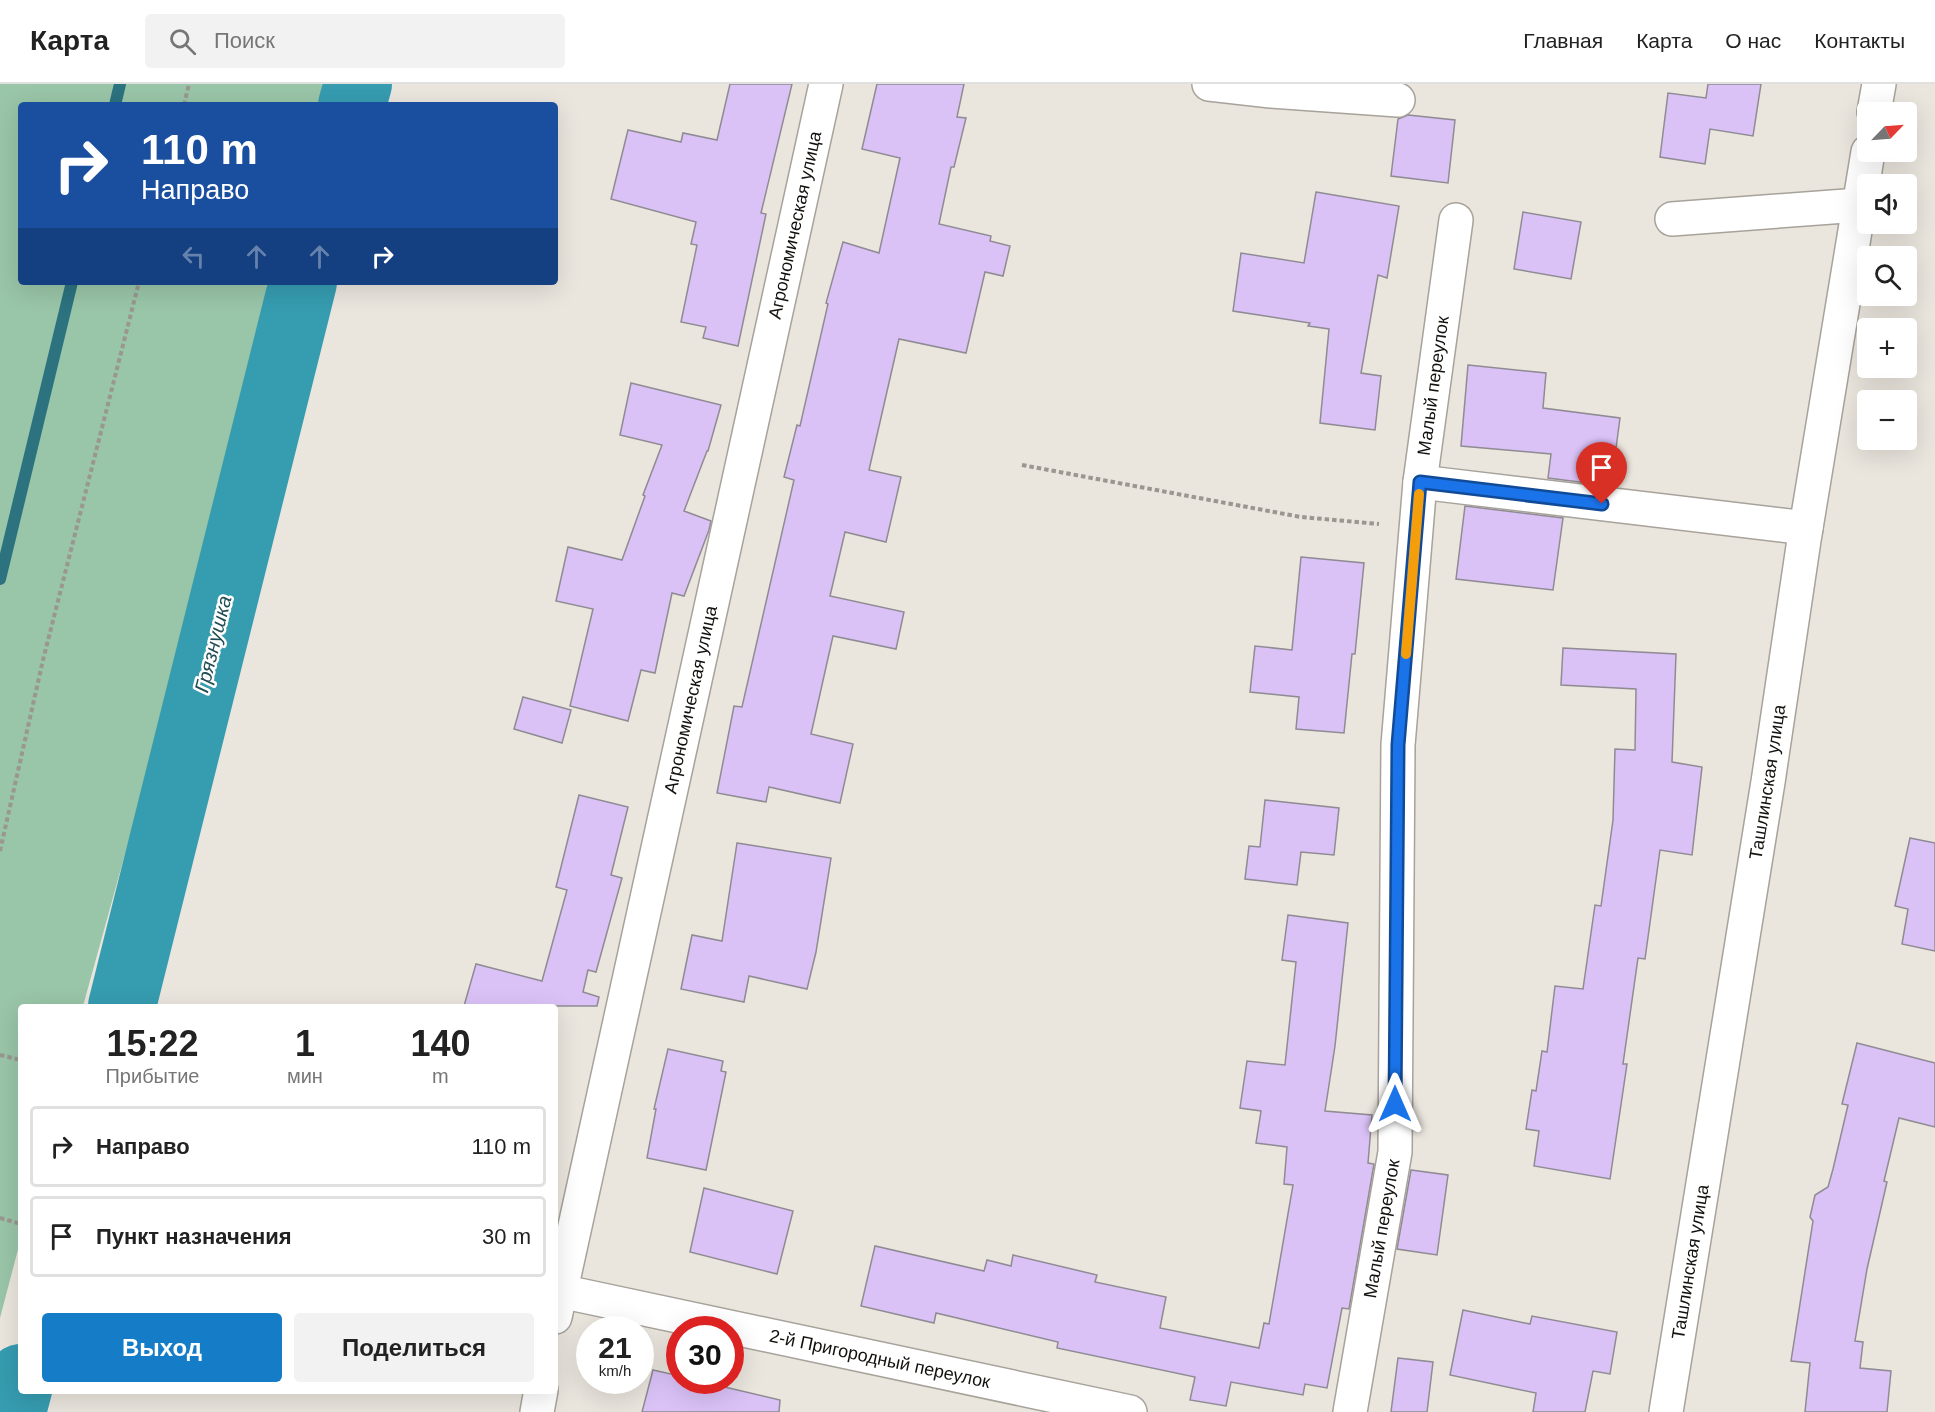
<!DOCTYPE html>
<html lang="ru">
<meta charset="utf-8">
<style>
body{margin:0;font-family:Helvetica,sans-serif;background:#f2f2f2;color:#222;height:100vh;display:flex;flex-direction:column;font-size:22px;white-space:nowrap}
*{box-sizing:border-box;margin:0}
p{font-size:20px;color:#767676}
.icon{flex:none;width:33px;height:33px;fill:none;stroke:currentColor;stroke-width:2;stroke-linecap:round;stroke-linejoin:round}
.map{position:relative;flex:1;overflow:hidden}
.panel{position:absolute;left:18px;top:920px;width:540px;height:390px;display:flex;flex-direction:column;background:#fff;border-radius:6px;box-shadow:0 6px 24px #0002}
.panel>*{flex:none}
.hud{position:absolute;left:18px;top:18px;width:540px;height:183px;border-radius:6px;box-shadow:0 6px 24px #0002;background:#1a4fa0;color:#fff;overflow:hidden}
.needle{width:39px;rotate:65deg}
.tools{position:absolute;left:1857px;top:18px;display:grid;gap:12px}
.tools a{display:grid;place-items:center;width:60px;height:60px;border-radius:6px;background:#fff;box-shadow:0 6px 24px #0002;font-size:30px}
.speed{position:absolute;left:576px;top:1232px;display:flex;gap:12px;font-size:30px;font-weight:700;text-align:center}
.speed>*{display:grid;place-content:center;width:78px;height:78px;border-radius:50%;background:#fff;box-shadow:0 6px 24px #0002;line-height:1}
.speed small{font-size:15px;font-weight:400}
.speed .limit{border:9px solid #d22;background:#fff;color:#111}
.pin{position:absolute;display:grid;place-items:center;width:51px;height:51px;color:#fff;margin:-62px -26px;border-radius:50% 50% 50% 0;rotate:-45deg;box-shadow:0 0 6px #0007}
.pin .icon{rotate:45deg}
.me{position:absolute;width:66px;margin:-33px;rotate:0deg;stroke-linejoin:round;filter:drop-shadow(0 0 4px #0008)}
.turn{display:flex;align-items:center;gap:21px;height:126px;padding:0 24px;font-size:27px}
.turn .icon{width:78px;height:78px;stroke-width:2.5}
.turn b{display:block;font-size:42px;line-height:51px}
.lanes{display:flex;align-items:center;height:57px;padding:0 24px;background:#0003;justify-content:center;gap:30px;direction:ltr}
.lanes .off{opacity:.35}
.eta{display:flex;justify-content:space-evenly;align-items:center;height:102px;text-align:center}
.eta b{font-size:36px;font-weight:700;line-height:42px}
.cta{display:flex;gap:12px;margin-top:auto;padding:12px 24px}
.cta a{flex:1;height:69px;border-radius:6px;background:#157dc8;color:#fff;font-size:24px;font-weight:700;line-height:69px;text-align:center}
.cta a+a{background:#f2f2f2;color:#222}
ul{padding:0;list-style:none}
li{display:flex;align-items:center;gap:18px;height:81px;margin:0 12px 9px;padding:0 12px;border:3px solid #e0e0e0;border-radius:6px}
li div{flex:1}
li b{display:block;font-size:22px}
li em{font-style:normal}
header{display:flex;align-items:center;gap:36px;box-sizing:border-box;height:84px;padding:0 30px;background:#fff;border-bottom:2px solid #e0e0e0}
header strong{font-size:28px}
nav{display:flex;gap:33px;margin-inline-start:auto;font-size:21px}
.search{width:420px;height:54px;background:#f2f2f2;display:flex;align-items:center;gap:15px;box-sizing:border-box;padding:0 21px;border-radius:6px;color:#767676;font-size:22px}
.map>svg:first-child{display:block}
.green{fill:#99c5a8}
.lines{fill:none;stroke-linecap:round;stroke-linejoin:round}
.stream{stroke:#2c727f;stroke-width:12}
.river{stroke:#369cb0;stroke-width:68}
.building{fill:#dac2f7;stroke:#8f8b93;stroke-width:1.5}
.minor-casing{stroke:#a7a29a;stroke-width:36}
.path{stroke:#9a9690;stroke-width:4;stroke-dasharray:4.5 3;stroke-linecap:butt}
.minor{stroke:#fff;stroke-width:33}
.route-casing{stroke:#114b97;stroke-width:15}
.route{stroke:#1a73e8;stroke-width:10}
.slow{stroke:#f59e0b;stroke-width:10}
.labels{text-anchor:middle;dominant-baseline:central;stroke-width:5;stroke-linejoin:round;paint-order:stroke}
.street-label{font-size:18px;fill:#13110e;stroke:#fff}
.water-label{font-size:20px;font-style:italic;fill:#214d56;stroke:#fff}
</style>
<header>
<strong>Карта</strong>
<div class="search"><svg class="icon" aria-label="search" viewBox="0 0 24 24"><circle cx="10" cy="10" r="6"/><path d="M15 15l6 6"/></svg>Поиск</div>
<nav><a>Главная</a><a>Карта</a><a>О нас</a><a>Контакты</a></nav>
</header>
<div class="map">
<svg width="1935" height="1328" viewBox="0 0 1935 1328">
<rect width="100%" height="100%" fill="#eae5dd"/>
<!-- green -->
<path class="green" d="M 0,0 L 337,0 L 332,21 L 21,21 L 21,198 L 283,198 L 83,922 L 21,922 L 21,1154 L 0,1234 Z"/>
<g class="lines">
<!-- stream -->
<g class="stream">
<path d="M 115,21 L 120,0"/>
<path d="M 0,495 L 72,198"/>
</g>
<!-- river -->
<g class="river">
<path d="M 352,21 L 358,0"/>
<path d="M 122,922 L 303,198"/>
<path d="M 12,1328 L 21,1294"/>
</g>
</g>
<!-- building -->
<g class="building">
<path d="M 730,0 L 792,0 L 761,129 L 766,130 L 738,262 L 703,254 L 706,243 L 681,238 L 697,161 L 691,160 L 696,138 L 611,115 L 628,46 L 681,58 L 683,49 L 717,56 Z"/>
<path d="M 877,0 L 964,0 L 957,33 L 966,34 L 954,83 L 951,83 L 939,140 L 991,152 L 990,157 L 1010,162 L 1003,192 L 985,188 L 966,269 L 899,255 L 869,386 L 901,393 L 886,458 L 845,448 L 830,512 L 904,528 L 896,565 L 833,552 L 811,650 L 853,660 L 840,719 L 769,703 L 766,718 L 717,709 L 734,622 L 742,623 L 794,396 L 784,393 L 797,341 L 800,342 L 828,220 L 826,219 L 843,158 L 879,169 L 900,74 L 862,65 Z"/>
<path d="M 1708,0 L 1761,0 L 1753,52 L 1710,45 L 1705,80 L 1660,73 L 1668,9 L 1706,14 Z"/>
<path d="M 1408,31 L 1455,36 L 1448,99 L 1391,92 L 1398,35 Z"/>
<path d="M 1316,108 L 1399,122 L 1387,194 L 1378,191 L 1361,289 L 1381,292 L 1375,346 L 1320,339 L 1329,245 L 1308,242 L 1310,239 L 1233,227 L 1241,169 L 1304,179 Z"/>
<path d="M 1523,128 L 1581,138 L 1571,195 L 1514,185 Z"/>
<path d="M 1468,281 L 1546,289 L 1543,324 L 1620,334 L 1611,402 L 1548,394 L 1551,370 L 1461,362 Z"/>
<path d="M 631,299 L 721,321 L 708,367 L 707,367 L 684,427 L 711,437 L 709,446 L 684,512 L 672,509 L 655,589 L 641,586 L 628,637 L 570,622 L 593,525 L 556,517 L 568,463 L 622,476 L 645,412 L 643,411 L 662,361 L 620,351 Z"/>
<path d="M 1465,422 L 1563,434 L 1553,506 L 1456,495 Z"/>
<path d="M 1301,473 L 1364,479 L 1355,570 L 1352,570 L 1344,649 L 1296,645 L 1299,613 L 1250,608 L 1255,562 L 1292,566 Z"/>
<path d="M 1563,564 L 1676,570 L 1672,678 L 1702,683 L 1692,771 L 1660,766 L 1645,875 L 1638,874 L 1623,980 L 1627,980 L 1610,1095 L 1534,1082 L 1539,1047 L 1526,1045 L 1532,1006 L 1536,1007 L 1542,967 L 1547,968 L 1555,902 L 1583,905 L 1595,821 L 1601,822 L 1613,736 L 1615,665 L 1635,666 L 1636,605 L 1561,601 Z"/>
<path d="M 523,613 L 571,626 L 562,659 L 514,645 Z"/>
<path d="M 579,711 L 628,723 L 611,791 L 622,794 L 596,888 L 588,886 L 583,908 L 599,913 L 597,922 L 464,922 L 476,880 L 542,897 L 567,806 L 556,803 Z"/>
<path d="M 1265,716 L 1339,724 L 1334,771 L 1301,768 L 1297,801 L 1245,795 L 1249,762 L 1260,763 Z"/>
<path d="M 1910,754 L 1935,759 L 1935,867 L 1902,860 L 1908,825 L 1895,822 Z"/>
<path d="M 737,759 L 831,774 L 816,868 L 807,905 L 749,892 L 744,918 L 681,905 L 692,851 L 722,857 Z"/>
<path d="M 1288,831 L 1348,839 L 1335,962 L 1325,1027 L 1372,1031 L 1368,1079 L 1374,1080 L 1349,1225 L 1342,1224 L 1327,1304 L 1305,1300 L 1303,1311 L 1231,1298 L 1226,1322 L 1190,1316 L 1195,1293 L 1057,1264 L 1058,1258 L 936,1229 L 934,1239 L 861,1222 L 875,1162 L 984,1187 L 987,1176 L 1011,1182 L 1013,1171 L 1097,1191 L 1095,1198 L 1166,1213 L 1160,1244 L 1259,1264 L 1264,1239 L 1269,1240 L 1293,1101 L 1284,1100 L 1287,1063 L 1256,1059 L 1261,1027 L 1240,1024 L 1247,977 L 1285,981 L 1296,878 L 1282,876 Z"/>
<path d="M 1857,959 L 1935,979 L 1935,1043 L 1899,1034 L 1884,1097 L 1887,1098 L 1867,1185 L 1855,1257 L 1863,1258 L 1860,1284 L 1891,1287 L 1887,1328 L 1805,1328 L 1810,1279 L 1791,1277 L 1813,1137 L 1810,1133 L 1815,1111 L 1828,1103 L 1833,1085 L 1848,1021 L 1842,1020 Z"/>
<path d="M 668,965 L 723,977 L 721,987 L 726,988 L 706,1086 L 647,1074 L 656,1025 L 654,1025 Z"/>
<path d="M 1411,1086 L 1448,1091 L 1437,1171 L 1397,1165 Z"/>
<path d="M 704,1104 L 793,1127 L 777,1190 L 690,1168 Z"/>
<path d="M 1463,1226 L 1530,1240 L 1532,1232 L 1617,1248 L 1610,1290 L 1593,1287 L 1585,1328 L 1533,1328 L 1536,1309 L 1450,1291 Z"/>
<path d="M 1398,1274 L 1433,1278 L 1427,1328 L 1391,1328 Z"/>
<path d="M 653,1286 L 680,1292 L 680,1296 L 695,1296 L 780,1316 L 779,1328 L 642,1328 Z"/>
</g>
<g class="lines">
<!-- minor casing -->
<g class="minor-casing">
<g id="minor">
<path d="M 1209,0 L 1271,7 L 1398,16"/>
<path d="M 1874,28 L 1879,0"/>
<path d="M 1672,135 L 1859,121"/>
<path d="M 1420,398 L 1806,444"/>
<path id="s1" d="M 560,1207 L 1130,1328"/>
<path id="s2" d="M 555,1233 L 826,0"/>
<path d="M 537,1328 L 541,1306"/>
<path id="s3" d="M 1350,1328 L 1395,1068 L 1398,661 L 1420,398 L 1456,136"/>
<path id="s4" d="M 1666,1328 L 1768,698 L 1804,456 L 1868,68"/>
</g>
</g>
<!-- path -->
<g class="path">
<path d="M 184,21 L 189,0"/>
<path d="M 1022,381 L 1301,433 L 1379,440"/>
<path d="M 0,767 L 43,576 L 139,198"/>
<path d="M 0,971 L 21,976"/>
<path d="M 0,1134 L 21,1140"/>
</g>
<!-- minor -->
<use href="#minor" class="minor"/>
</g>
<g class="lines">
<!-- route casing -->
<g class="route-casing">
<path id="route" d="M 1395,1020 L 1398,661 L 1420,398 L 1602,420"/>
</g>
<!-- route -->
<use href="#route" class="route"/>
<!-- slow -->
<path class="slow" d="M 1406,570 L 1419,410"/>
</g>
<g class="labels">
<!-- street labels -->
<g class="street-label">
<text stroke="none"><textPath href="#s2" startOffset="1118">Агрономическая улица</textPath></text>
<text stroke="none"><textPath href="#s3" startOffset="1032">Малый переулок</textPath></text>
<text stroke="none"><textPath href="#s2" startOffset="632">Агрономическая улица</textPath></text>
<text stroke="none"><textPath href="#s4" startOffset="638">Ташлинская улица</textPath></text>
<text stroke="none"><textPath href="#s3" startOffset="186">Малый переулок</textPath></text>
<text stroke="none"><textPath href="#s4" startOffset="152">Ташлинская улица</textPath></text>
<text stroke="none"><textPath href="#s1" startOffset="327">2-й Пригородный переулок</textPath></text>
</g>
<!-- water labels -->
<g class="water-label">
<text transform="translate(213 560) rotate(-76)">Грязнушка</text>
</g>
</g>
</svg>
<div class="tools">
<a><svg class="needle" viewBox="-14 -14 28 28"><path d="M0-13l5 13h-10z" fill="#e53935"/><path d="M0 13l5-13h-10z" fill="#767676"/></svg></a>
<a><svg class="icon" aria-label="sound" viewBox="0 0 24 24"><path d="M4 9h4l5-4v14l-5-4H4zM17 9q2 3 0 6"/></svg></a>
<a><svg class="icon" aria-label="search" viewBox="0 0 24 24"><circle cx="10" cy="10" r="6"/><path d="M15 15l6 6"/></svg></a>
<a>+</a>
<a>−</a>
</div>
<div class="speed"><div>21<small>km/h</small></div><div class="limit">30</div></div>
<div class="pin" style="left:1602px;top:420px;background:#d93025"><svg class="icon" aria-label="arrive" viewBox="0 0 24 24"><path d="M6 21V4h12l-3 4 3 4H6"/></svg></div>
<svg class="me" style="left:1395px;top:1020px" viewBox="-20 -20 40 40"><path d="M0-17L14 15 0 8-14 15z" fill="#1a73e8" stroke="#fff" stroke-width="4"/></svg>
<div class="hud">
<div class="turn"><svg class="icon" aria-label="right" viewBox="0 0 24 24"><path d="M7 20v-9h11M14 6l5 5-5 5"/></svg><div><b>110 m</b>Направо</div></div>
<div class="lanes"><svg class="icon off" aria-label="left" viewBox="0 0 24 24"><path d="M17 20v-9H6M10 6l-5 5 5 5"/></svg><svg class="icon off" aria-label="ahead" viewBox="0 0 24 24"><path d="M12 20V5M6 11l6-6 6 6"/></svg><svg class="icon off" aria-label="ahead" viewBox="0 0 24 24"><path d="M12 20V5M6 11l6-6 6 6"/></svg><svg class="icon" aria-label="right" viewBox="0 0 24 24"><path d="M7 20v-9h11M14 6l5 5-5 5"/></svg></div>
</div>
<section class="panel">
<div class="eta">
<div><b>15:22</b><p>Прибытие</p></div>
<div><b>1</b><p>мин</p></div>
<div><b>140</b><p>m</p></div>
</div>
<ul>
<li><svg class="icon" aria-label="right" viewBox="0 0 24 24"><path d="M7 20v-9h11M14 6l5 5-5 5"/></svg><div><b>Направо</b></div><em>110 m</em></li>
<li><svg class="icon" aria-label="arrive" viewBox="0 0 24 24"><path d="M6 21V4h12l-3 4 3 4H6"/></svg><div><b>Пункт назначения</b></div><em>30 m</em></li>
</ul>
<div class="cta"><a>Выход</a><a>Поделиться</a></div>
</section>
</div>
